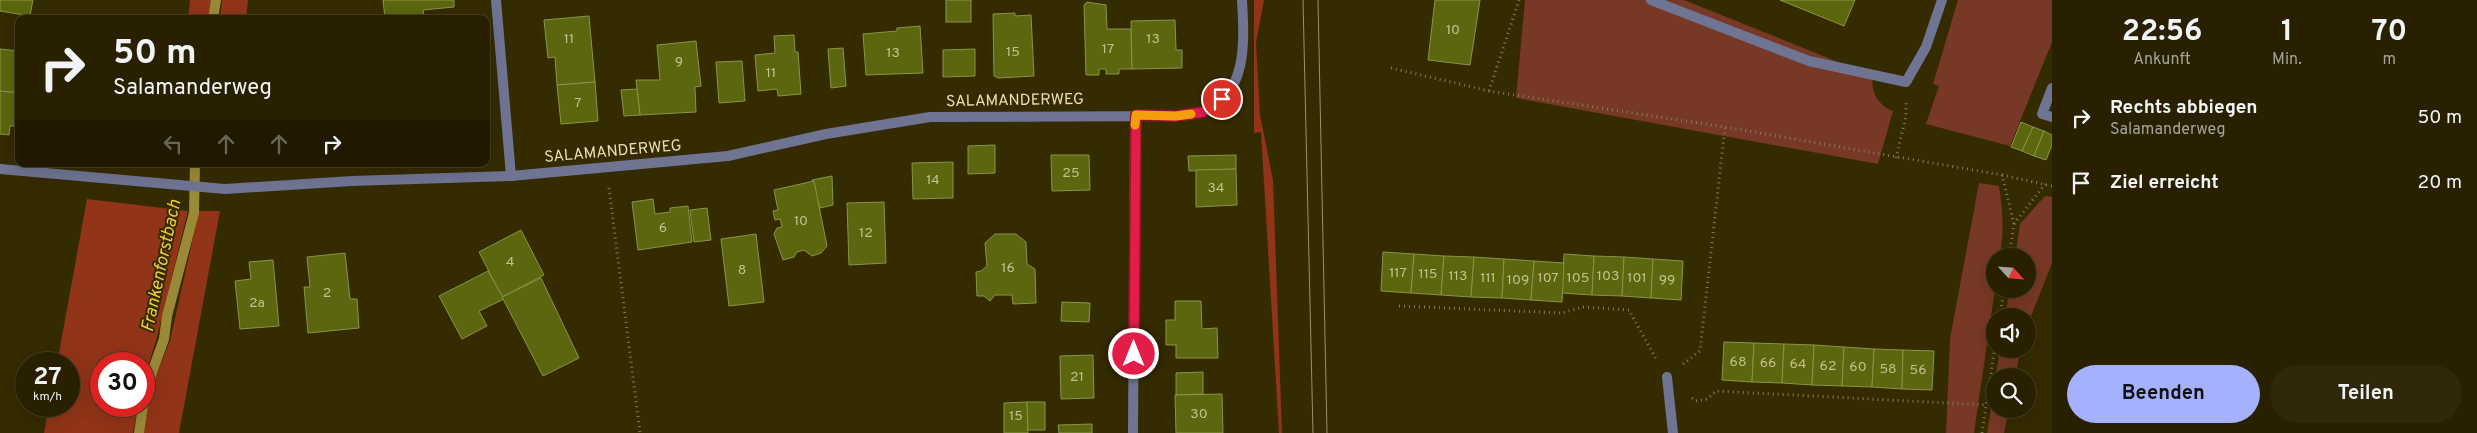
<!DOCTYPE html>
<html lang="de">
<style>
body{margin:0;font-family:Overpass,sans-serif;background:#30280a;color:#f1f3f6;height:100vh;display:flex;flex-direction:column;font-size:19px;white-space:nowrap}
*{box-sizing:border-box;margin:0}
p{font-size:16px;color:#a5a399}
.icon{flex:none;width:28px;height:28px;fill:none;stroke:currentColor;stroke-width:2;stroke-linecap:round;stroke-linejoin:round}
.map{position:relative;flex:1;overflow:hidden}
.details{display:flex;flex-direction:column;background:#282000;width:425px}
.details>*{flex:none}
.hud{position:absolute;left:15px;top:15px;width:475px;height:152px;border-radius:10px;box-shadow:0 5px 20px #0002,0 0 0 1px #443e22;background:#282000;color:#f1f3f6;overflow:hidden}
.needle{width:32px;rotate:116deg}
.tools{position:absolute;left:1986px;top:248px;display:grid;gap:10px}
.tools a{display:grid;place-items:center;width:50px;height:50px;border-radius:50%;background:#282000;box-shadow:0 5px 20px #0002,0 0 0 1px #443e22;font-size:25px}
.speed{position:absolute;left:15px;top:352px;display:flex;gap:10px;font-size:25px;font-weight:700;text-align:center}
.speed>*{display:grid;place-content:center;width:65px;height:65px;border-radius:50%;background:#282000;box-shadow:0 5px 20px #0002,0 0 0 1px #443e22;line-height:1}
.speed small{font-size:12px;font-weight:400}
.speed .limit{border:8px solid #d22;background:#fff;color:#111}
.pin{position:absolute;display:grid;place-items:center;width:42px;height:42px;color:#fff;margin:-21px;border:2px solid #fff;border-radius:50%;box-shadow:0 1px 5px #0007}
.me{position:absolute;width:55px;margin:-28px;rotate:0deg;stroke-linejoin:round;filter:drop-shadow(0 0 4px #0008)}
.turn{display:flex;align-items:center;gap:18px;height:105px;padding:0 15px;font-size:22px}
.turn .icon{width:65px;height:65px;stroke-width:2.5}
.turn b{display:block;font-size:35px;line-height:42px}
.lanes{display:flex;align-items:center;height:48px;padding:0 15px;background:#0003;justify-content:center;gap:25px;direction:ltr}
.lanes .off{opacity:.35}
.eta{display:flex;justify-content:space-evenly;align-items:center;height:85px;text-align:center}
.eta b{font-size:30px;font-weight:700;line-height:35px}
.action{display:flex;gap:10px;margin-top:auto;padding:10px 15px}
.action a{flex:1;height:58px;border-radius:30px;background:#a5b1fc;color:#111;font-size:20px;font-weight:700;line-height:58px;text-align:center}
.action a+a{background:#30280a;color:#f1f3f6}
ul{padding:0;list-style:none}
li{display:flex;align-items:center;gap:15px;height:65px;padding:0 15px}
li div{flex:1}
li b{display:block;font-size:19px}
li em{font-style:normal}
main{display:flex;flex:1;min-height:0}
.map>svg:first-child{display:block}
.green{fill:#783826}
.forest{fill:#913418}
.lines{fill:none;stroke-linecap:round;stroke-linejoin:round}
.stream{stroke:#9a8a37;stroke-width:10}
.building{fill:#5c660e;stroke:#899546}
.path{stroke:#857c53;stroke-width:3;stroke-dasharray:1 4;stroke-linecap:butt}
.service{stroke:#6e7492;stroke-width:10}
.minor{stroke:#6e7492;stroke-width:10}
.tram{stroke:#9a9168;stroke-width:1}
.route-casing{stroke:#92132f;stroke-width:12}
.route{stroke:#e11d48;stroke-width:9}
.slow{stroke:#f59e0b;stroke-width:9}
.labels{text-anchor:middle;dominant-baseline:central;stroke-width:4;stroke-linejoin:round;paint-order:stroke}
.number-label{font-size:14px;fill:#c4c08c}
.street-label{font-size:16px;fill:#e6deb6;stroke:#352b00}
.water-label{font-size:18px;font-style:italic;fill:#edcd34;stroke:#352b00}
</style>
<main>
<div class="map">
<svg width="2052" height="433" viewBox="0 0 2052 433">
<rect width="100%" height="100%" fill="#352b00"/>
<!-- green -->
<g class="green">
<path d="M 1525,0 L 1684,0 L 1873,76 C 1870,91 1878,106 1893,111 L 1878,164 L 1516,98 Z"/>
<path d="M 1958,0 L 2052,0 L 2052,42 L 2010,146 L 1926,124 L 1939,86 L 1933,84 Z"/>
<path d="M 1979,183 L 1999,186 C 2003,211 2004,231 2000,256 L 1995,256 L 1995,289 L 1974,433 L 1946,433 L 1950,339 Z"/>
<path d="M 2045,196 L 2052,197 L 2052,263 L 2028,324 L 2028,316 L 2005,316 L 2010,289 L 2028,289 L 2028,256 L 2015,256 L 2020,224 Z"/>
<path d="M 2000,349 L 2021,349 L 2015,376 L 1996,376 Z"/>
<path d="M 1995,383 L 1995,409 L 2009,409 L 2004,433 L 1987,433 Z"/>
</g>
<!-- forest -->
<g class="forest">
<path d="M 190,0 L 212,0 L 210,19 L 188,19 Z"/>
<path d="M 222,0 L 248,0 L 246,19 L 220,19 Z"/>
<path d="M 1254,0 L 1264,0 L 1256,42 L 1260,115 L 1273,180 L 1282,433 L 1279,433 L 1261,132 L 1254,133 Z"/>
<path d="M 87,199 L 188,211 L 157,337 L 144,380 L 144,364 L 101,364 L 101,406 L 138,406 L 133,433 L 44,433 L 49,406 L 69,406 L 69,364 L 57,364 Z"/>
<path d="M 199,211 L 220,211 L 179,433 L 144,433 L 150,390 L 170,341 Z"/>
</g>
<g class="lines">
<!-- stream -->
<g class="stream">
<path d="M 213,19 L 216,0"/>
<path d="M 144,403 L 146,389 L 164,339 L 167,316 L 194,213 L 195,164"/>
<path d="M 139,433 L 143,406"/>
</g>
</g>
<!-- building -->
<g class="building">
<path d="M 0,0 L 33,0 L 30,16 L 0,11 Z"/>
<path d="M 383,0 L 454,0 L 454,7 L 423,10 L 424,17 L 385,18 Z"/>
<rect x="946" y="0" width="25" height="22"/>
<path d="M 1435,0 L 1480,0 L 1470,65 L 1428,60 Z"/>
<path d="M 1780,0 L 1855,0 L 1844,26 Z"/>
<path d="M 1087,2 L 1106,5 L 1107,29 L 1131,29 L 1132,69 L 1119,69 L 1119,74 L 1106,74 L 1106,69 L 1099,69 L 1099,75 L 1086,75 L 1084,5 Z"/>
<path d="M 1015,13 L 1015,16 L 1031,15 L 1034,76 L 998,78 L 994,76 L 993,14 Z"/>
<path d="M 589,16 L 595,82 L 557,85 L 555,57 L 548,58 L 544,20 Z"/>
<path d="M 1175,20 L 1176,50 L 1182,50 L 1182,68 L 1132,69 L 1131,21 Z"/>
<path d="M 920,26 L 923,73 L 866,75 L 863,34 L 897,31 L 897,28 Z"/>
<path d="M 794,35 L 795,52 L 798,52 L 801,94 L 778,96 L 777,89 L 758,91 L 755,55 L 775,53 L 774,36 Z"/>
<path d="M 696,41 L 701,86 L 695,87 L 696,112 L 640,115 L 636,80 L 660,80 L 657,45 Z"/>
<path d="M 843,48 L 846,86 L 831,88 L 828,49 Z"/>
<path d="M 0,49 L 19,51 L 19,93 L 0,91 Z"/>
<path d="M 975,49 L 975,76 L 943,77 L 943,50 Z"/>
<path d="M 742,61 L 745,101 L 719,103 L 716,62 Z"/>
<path d="M 595,82 L 598,121 L 561,124 L 557,85 Z"/>
<path d="M 637,89 L 640,115 L 624,116 L 621,90 Z"/>
<path d="M 0,91 L 19,93 L 15,126 L 10,126 L 9,135 L 0,134 Z"/>
<path d="M 2021,122 L 2033,127 L 2022,151 L 2011,147 Z"/>
<path d="M 2033,127 L 2044,131 L 2034,156 L 2022,151 Z"/>
<path d="M 2044,131 L 2052,135 L 2052,145 L 2046,160 L 2034,156 Z"/>
<path d="M 995,145 L 995,173 L 968,174 L 968,146 Z"/>
<path d="M 1051,155 L 1089,155 L 1090,190 L 1052,191 Z"/>
<path d="M 1236,155 L 1236,169 L 1189,171 L 1188,156 Z"/>
<path d="M 953,162 L 953,198 L 913,199 L 912,163 Z"/>
<path d="M 1236,169 L 1237,205 L 1196,207 L 1196,170 Z"/>
<path d="M 832,176 L 833,205 L 820,208 L 812,180 Z"/>
<path d="M 814,181 L 827,246 L 821,253 L 812,256 L 804,250 L 797,252 L 794,257 L 783,260 L 774,234 L 777,228 L 782,227 L 780,219 L 775,220 L 773,211 L 778,210 L 774,190 Z"/>
<path d="M 653,199 L 655,214 L 670,212 L 670,208 L 688,206 L 692,242 L 638,250 L 632,202 Z"/>
<path d="M 884,202 L 886,263 L 849,265 L 847,203 Z"/>
<path d="M 707,208 L 711,240 L 694,242 L 690,210 Z"/>
<path d="M 521,230 L 544,275 L 502,297 L 479,252 Z"/>
<path d="M 756,234 L 764,302 L 729,306 L 721,239 Z"/>
<path d="M 995,234 L 1016,234 L 1026,242 L 1027,264 L 1035,269 L 1036,303 L 1013,304 L 1012,295 L 995,295 L 990,301 L 984,296 L 977,296 L 976,272 L 981,271 L 987,266 L 985,243 Z"/>
<path d="M 1383,252 L 1414,254 L 1411,293 L 1381,291 Z"/>
<path d="M 345,253 L 350,299 L 357,299 L 359,328 L 308,333 L 304,287 L 310,287 L 307,257 Z"/>
<path d="M 1414,254 L 1444,256 L 1441,295 L 1411,293 Z"/>
<path d="M 1564,254 L 1594,256 L 1592,295 L 1562,293 Z"/>
<path d="M 1444,256 L 1474,257 L 1471,297 L 1441,295 Z"/>
<path d="M 1594,256 L 1624,257 L 1622,296 L 1592,295 Z"/>
<path d="M 1474,257 L 1504,259 L 1502,298 L 1471,297 Z"/>
<path d="M 1624,257 L 1653,259 L 1651,298 L 1622,296 Z"/>
<path d="M 1504,259 L 1534,261 L 1531,300 L 1502,298 Z"/>
<path d="M 1653,259 L 1683,261 L 1681,300 L 1651,298 Z"/>
<path d="M 273,260 L 279,326 L 240,329 L 235,281 L 251,279 L 249,262 Z"/>
<path d="M 1534,261 L 1564,263 L 1562,302 L 1531,300 Z"/>
<path d="M 488,271 L 504,299 L 479,311 L 487,326 L 462,339 L 439,296 Z"/>
<path d="M 541,278 L 579,358 L 543,376 L 502,297 Z"/>
<path d="M 1175,301 L 1201,301 L 1202,329 L 1217,328 L 1218,358 L 1176,358 L 1176,345 L 1166,345 L 1166,320 L 1175,320 Z"/>
<path d="M 1062,302 L 1090,303 L 1089,322 L 1061,321 Z"/>
<path d="M 1724,342 L 1754,343 L 1752,382 L 1722,380 Z"/>
<path d="M 1754,343 L 1784,344 L 1782,383 L 1752,382 Z"/>
<path d="M 1784,344 L 1814,345 L 1812,385 L 1782,383 Z"/>
<path d="M 1814,345 L 1844,347 L 1842,386 L 1812,385 Z"/>
<path d="M 1844,347 L 1874,349 L 1872,387 L 1842,386 Z"/>
<path d="M 1874,349 L 1903,350 L 1902,389 L 1872,387 Z"/>
<path d="M 1903,350 L 1934,351 L 1932,390 L 1902,389 Z"/>
<path d="M 1093,355 L 1094,398 L 1061,399 L 1060,356 Z"/>
<path d="M 1203,372 L 1203,394 L 1176,395 L 1176,373 Z"/>
<path d="M 1222,394 L 1223,433 L 1176,433 L 1175,395 Z"/>
<path d="M 1027,402 L 1028,433 L 1004,433 L 1004,403 Z"/>
<path d="M 1027,402 L 1045,402 L 1045,430 L 1028,430 Z"/>
<path d="M 1092,424 L 1092,433 L 1059,433 L 1058,425 Z"/>
</g>
<g class="lines">
<!-- path -->
<g class="path">
<path d="M 1391,68 L 1489,91 L 1725,127 L 2002,175 L 2014,224 L 2009,256"/>
<path d="M 1489,91 L 1519,0"/>
<path d="M 1896,158 L 1906,116 L 1906,102"/>
<path d="M 2002,175 L 2052,186"/>
<path d="M 609,188 L 640,433"/>
<path d="M 2014,224 L 2045,184"/>
<path d="M 1399,306 L 1562,313 L 1583,307 L 1629,310 L 1656,359"/>
<path d="M 2000,316 L 2004,289"/>
<path d="M 1683,364 L 1700,351 L 1725,127"/>
<path d="M 1692,398 L 1696,401 L 1707,399 L 1716,391 L 1986,405"/>
<path d="M 1982,433 L 1995,346"/>
</g>
<!-- service -->
<path class="service" d="M 2052,88 L 2042,114 L 2052,117"/>
<!-- minor -->
<g class="minor">
<path d="M 496,0 L 511,176"/>
<path d="M 1651,0 L 1809,61 L 1906,82 L 1926,47 L 1942,0"/>
<path d="M 0,169 L 225,189 L 352,181 L 511,176 L 728,156 L 826,134 L 930,117 L 1176,116 C 1184,115 1195,115 1203,112 C 1249,94 1244,39 1242,0"/>
<path d="M 1667,377 L 1673,433"/>
<path d="M 1133,433 L 1135,115"/>
</g>
<!-- tram -->
<g class="tram">
<path d="M 1303,0 L 1313,433"/>
<path d="M 1318,0 L 1327,433"/>
</g>
</g>
<g class="lines">
<!-- route casing -->
<g class="route-casing">
<path id="route" d="M 1134,354 L 1136,115 L 1176,116 L 1203,112 L 1222,99"/>
</g>
<!-- route -->
<use href="#route" class="route"/>
<!-- slow -->
<path class="slow" d="M 1135,125 L 1136,115 L 1176,116 L 1191,114"/>
</g>
<g class="labels">
<!-- number labels -->
<g class="number-label">
<text x="1453" y="30">10</text>
<text x="569" y="39">11</text>
<text x="1153" y="39">13</text>
<text x="1108" y="49">17</text>
<text x="1013" y="52">15</text>
<text x="893" y="53">13</text>
<text x="679" y="62">9</text>
<text x="771" y="73">11</text>
<text x="578" y="103">7</text>
<text x="1071" y="173">25</text>
<text x="933" y="180">14</text>
<text x="1216" y="188">34</text>
<text x="801" y="221">10</text>
<text x="663" y="228">6</text>
<text x="866" y="233">12</text>
<text x="510" y="262">4</text>
<text x="1008" y="268">16</text>
<text x="742" y="270">8</text>
<text x="1398" y="273">117</text>
<text x="1428" y="274">115</text>
<text x="1458" y="276">113</text>
<text x="1608" y="276">103</text>
<text x="1488" y="278">111</text>
<text x="1548" y="278">107</text>
<text x="1578" y="278">105</text>
<text x="1637" y="278">101</text>
<text x="1518" y="280">109</text>
<text x="1667" y="280">99</text>
<text x="327" y="293">2</text>
<text x="257" y="303">2a</text>
<text x="1738" y="362">68</text>
<text x="1768" y="363">66</text>
<text x="1798" y="364">64</text>
<text x="1828" y="366">62</text>
<text x="1858" y="367">60</text>
<text x="1888" y="369">58</text>
<text x="1918" y="370">56</text>
<text x="1077" y="377">21</text>
<text x="1199" y="414">30</text>
<text x="1016" y="416">15</text>
</g>
<!-- street labels -->
<g class="street-label">
<text transform="translate(1015 101) rotate(-1)">SALAMANDERWEG</text>
<text transform="translate(613 152) rotate(-5)">SALAMANDERWEG</text>
</g>
<!-- water labels -->
<g class="water-label">
<text transform="translate(162 266) rotate(-78)">Frankenforstbach</text>
</g>
</g>
</svg>
<div class="tools">
<a><svg class="needle" viewBox="-14 -14 28 28"><path d="M0-13l5 13h-10z" fill="#e53935"/><path d="M0 13l5-13h-10z" fill="#a5a399"/></svg></a>
<a><svg class="icon" aria-label="sound" viewBox="0 0 24 24"><path d="M4 9h4l5-4v14l-5-4H4zM17 9q2 3 0 6"/></svg></a>
<a><svg class="icon" aria-label="search" viewBox="0 0 24 24"><circle cx="10" cy="10" r="6"/><path d="M15 15l6 6"/></svg></a>
</div>
<div class="speed"><div>27<small>km/h</small></div><div class="limit">30</div></div>
<div class="pin" style="left:1222px;top:99px;background:#d93025"><svg class="icon" aria-label="arrive" viewBox="0 0 24 24"><path d="M6 21V4h12l-3 4 3 4H6"/></svg></div>
<svg class="me" style="left:1134px;top:354px" viewBox="-20 -20 40 40"><circle r="17" fill="#e11d48" stroke="#fff" stroke-width="3"/><path d="M0-11L8 9 0 5-8 9z" fill="#fff"/></svg>
<div class="hud">
<div class="turn"><svg class="icon" aria-label="right" viewBox="0 0 24 24"><path d="M7 20v-9h11M14 6l5 5-5 5"/></svg><div><b>50 m</b>Salamanderweg</div></div>
<div class="lanes"><svg class="icon off" aria-label="left" viewBox="0 0 24 24"><path d="M17 20v-9H6M10 6l-5 5 5 5"/></svg><svg class="icon off" aria-label="ahead" viewBox="0 0 24 24"><path d="M12 20V5M6 11l6-6 6 6"/></svg><svg class="icon off" aria-label="ahead" viewBox="0 0 24 24"><path d="M12 20V5M6 11l6-6 6 6"/></svg><svg class="icon" aria-label="right" viewBox="0 0 24 24"><path d="M7 20v-9h11M14 6l5 5-5 5"/></svg></div>
</div>
</div>
<section class="details">
<div class="eta">
<div><b>22:56</b><p>Ankunft</p></div>
<div><b>1</b><p>Min.</p></div>
<div><b>70</b><p>m</p></div>
</div>
<ul>
<li><svg class="icon" aria-label="right" viewBox="0 0 24 24"><path d="M7 20v-9h11M14 6l5 5-5 5"/></svg><div><b>Rechts abbiegen</b><p>Salamanderweg</p></div><em>50 m</em></li>
<li><svg class="icon" aria-label="arrive" viewBox="0 0 24 24"><path d="M6 21V4h12l-3 4 3 4H6"/></svg><div><b>Ziel erreicht</b></div><em>20 m</em></li>
</ul>
<div class="action"><a>Beenden</a><a>Teilen</a></div>
</section>
</main>
